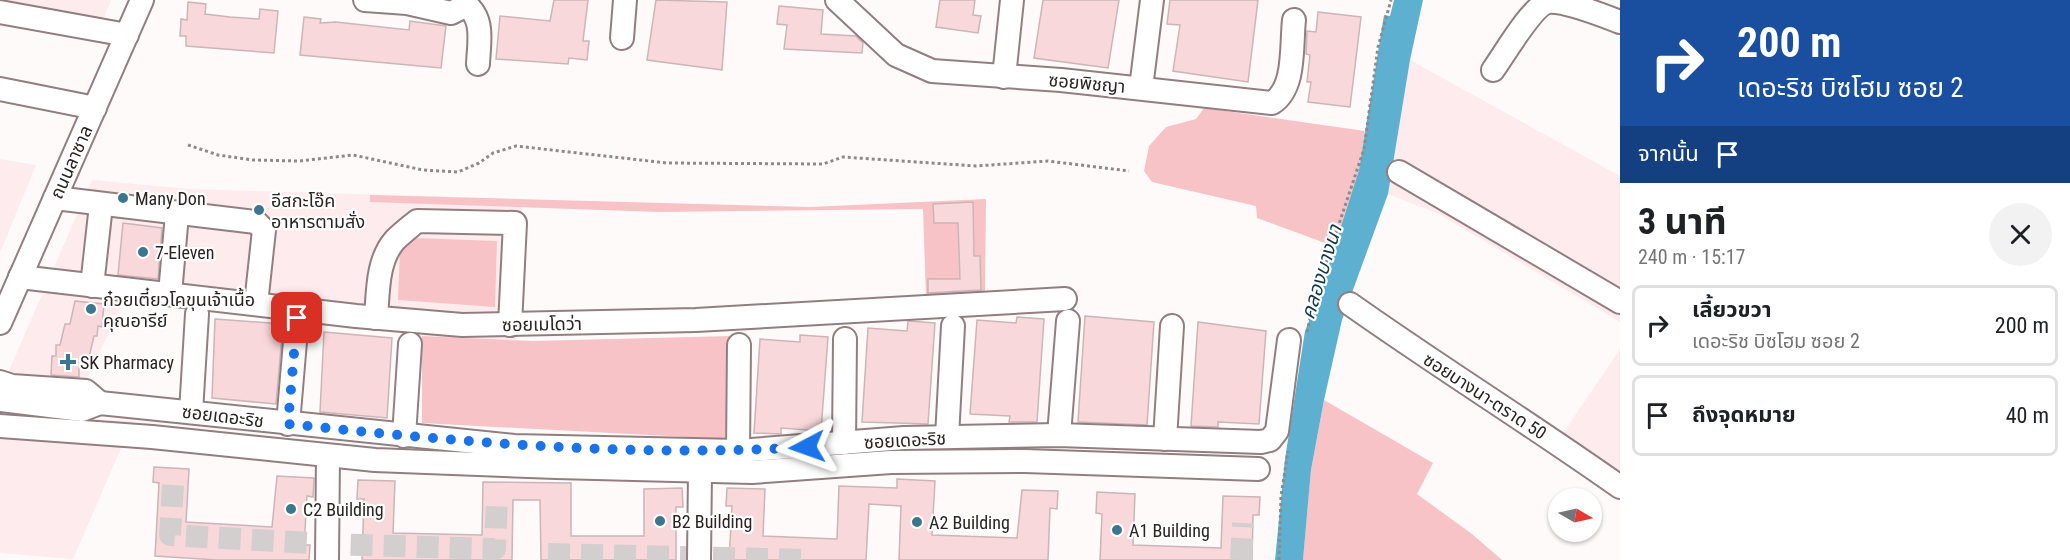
<!DOCTYPE html>
<html lang="th">
<meta charset="utf-8">
<style>
body{margin:0;font-family:"Roboto Condensed","Noto Sans Thai",sans-serif;background:#f2f2f2;color:#202124;height:100vh;display:flex;flex-direction:column;font-size:22px;white-space:nowrap}
*{box-sizing:border-box;margin:0}
p{font-size:20px;color:#757577}
.icon{flex:none;width:33px;height:33px;fill:none;stroke:currentColor;stroke-width:2;stroke-linecap:round;stroke-linejoin:round}
.map{position:relative;flex:1;overflow:hidden}
.side{display:flex;flex-direction:column;background:#fff;width:450px}
.side>*{flex:none}
.hud{background:#1a4fa0;color:#fff;overflow:hidden}
.needle{width:39px;rotate:99deg}
.tools{position:absolute;left:1548px;top:488px;display:grid;gap:12px}
.tools a{display:grid;place-items:center;width:54px;height:54px;border-radius:50%;background:#fff;box-shadow:0 2px 4px #0004;font-size:30px}
.pin{position:absolute;display:grid;place-items:center;width:51px;height:51px;color:#fff;margin:-26px;border-radius:12px;box-shadow:0 3px 9px #0006}
.me{position:absolute;width:66px;margin:-33px;rotate:266deg;stroke-linejoin:round;filter:drop-shadow(0 0 4px #0008)}
.turn{display:flex;align-items:center;gap:21px;height:126px;padding:0 18px;font-size:27px}
.turn .icon{width:78px;height:78px;stroke-width:2.5}
.turn b{display:block;font-size:42px;line-height:51px}
.then{display:flex;align-items:center;height:57px;padding:0 18px;background:#0003;gap:12px;font-size:22px}
.round{display:grid;place-items:center;flex:none;width:63px;height:63px;border-radius:32px;background:#f2f2f2}
.summary{display:flex;align-items:center;justify-content:space-between;height:102px;padding:0 18px}
h1{font-size:36px;font-weight:700;line-height:45px}
ul{padding:0;list-style:none}
li{display:flex;align-items:center;gap:18px;height:81px;margin:0 12px 9px;padding:0 6px;border:3px solid #e0e0e0;border-radius:9px}
li div{flex:1}
li b{display:block;font-size:22px}
li em{font-style:normal}
main{display:flex;flex:1;min-height:0}
.map>svg:first-child{display:block}
.built{fill:#feebed}
.green{fill:#f7c3c7}
.water{fill:#5db0d0}
.building{fill:#f9d8db;stroke:#cbb5b7;stroke-width:1.5}
.lines{fill:none;stroke-linecap:round;stroke-linejoin:round}
.minor-tunnel{stroke:#d4cfcf;stroke-width:22;stroke-dasharray:22 11;stroke-linecap:butt}
.minor-casing{stroke:#927e80;stroke-width:26}
.path{stroke:#8f8989;stroke-width:3;stroke-dasharray:3 3;stroke-linecap:butt}
.minor{stroke:#fff;stroke-width:22}
.route{stroke:#1a73e8;stroke-width:10;stroke-dasharray:0 18}
.poi-dot{fill:#3a768d;stroke:#fff;stroke-width:2}
.labels{text-anchor:middle;dominant-baseline:central;stroke-width:4.5;stroke-linejoin:round;paint-order:stroke}
.street-label{font-size:18px;fill:#2a2223;stroke:#fff}
.poi-label{font-size:18px;fill:#2a2223;stroke:#fff;text-anchor:start}
.water-label{font-size:20px;font-style:italic;fill:#113846;stroke:#fff}
</style>
<main>
<div class="map">
<svg width="1620" height="560" viewBox="0 0 1620 560">
<rect width="100%" height="100%" fill="#fffafa"/>
<!-- built -->
<g class="built">
<path d="M 0,0 L 111,0 L 95,40 L 0,26 Z"/>
<path d="M 1410,60 L 1620,176 L 1620,322 L 1439,214 L 1388,194 Z"/>
<path d="M 0,159 L 36,165 L 0,253 Z"/>
<path d="M 92,180 L 189,189 L 523,199 L 516,341 L 422,336 L 124,301 L 68,418 L 133,421 L 73,559 L 0,553 L 0,391 Z"/>
<path d="M 1620,349 L 1620,502 L 1549,454 Z"/>
</g>
<!-- green -->
<g class="green">
<path d="M 1204,108 L 1365,131 L 1359,170 L 1336,247 L 1257,218 L 1256,206 L 1152,182 L 1144,171 L 1149,146 L 1166,127 L 1196,119 Z"/>
<path d="M 370,195 L 810,207 L 986,199 L 985,292 L 926,298 L 923,209 L 660,212 L 370,202 Z"/>
<path d="M 414,238 L 497,241 L 495,307 L 398,300 L 400,247 Z"/>
<path d="M 422,336 L 532,341 L 731,336 L 725,439 L 422,423 Z"/>
<path d="M 1324,400 L 1433,463 L 1417,494 L 1472,534 L 1502,560 L 1303,560 L 1311,470 Z"/>
</g>
<!-- water -->
<path class="water" d="M 1394,0 L 1423,0 L 1410,60 L 1388,194 L 1342,320 L 1324,400 L 1311,470 L 1303,560 L 1275,560 L 1285,459 L 1305,331 L 1320,293 L 1359,170 L 1384,15 L 1390,16 Z"/>
<!-- building -->
<g class="building">
<path d="M 554,0 L 588,0 L 583,41 L 589,41 L 587,60 L 569,58 L 568,64 L 496,59 L 500,16 L 550,21 Z"/>
<path d="M 656,0 L 727,2 L 722,70 L 647,60 Z"/>
<path d="M 940,0 L 975,0 L 973,15 L 981,16 L 978,33 L 936,27 Z"/>
<path d="M 1043,0 L 1119,0 L 1108,68 L 1034,58 Z"/>
<path d="M 1170,0 L 1258,0 L 1248,82 L 1173,71 L 1180,25 L 1167,24 Z"/>
<path d="M 188,2 L 206,4 L 205,14 L 230,17 L 259,19 L 260,9 L 278,11 L 274,53 L 186,46 L 186,36 L 180,36 L 181,19 L 187,20 Z"/>
<path d="M 779,6 L 823,10 L 821,34 L 856,36 L 863,43 L 862,53 L 784,49 L 787,25 L 777,24 Z"/>
<path d="M 1318,12 L 1361,17 L 1350,107 L 1308,102 L 1311,82 L 1307,82 L 1310,55 L 1306,54 L 1307,31 L 1316,32 Z"/>
<path d="M 304,17 L 321,19 L 320,23 L 336,22 L 409,30 L 410,21 L 446,26 L 441,68 L 300,55 Z"/>
<path d="M 973,202 L 974,256 L 980,256 L 981,290 L 928,293 L 928,279 L 960,279 L 958,223 L 934,223 L 933,204 Z"/>
<path d="M 123,223 L 162,228 L 158,279 L 118,275 Z"/>
<path d="M 75,301 L 104,304 L 102,327 L 98,326 L 97,336 L 94,336 L 89,357 L 85,357 L 85,368 L 79,368 L 79,377 L 51,375 L 52,356 L 56,356 L 56,345 L 60,345 L 65,324 L 70,324 Z"/>
<path d="M 1085,316 L 1154,322 L 1147,425 L 1078,422 Z"/>
<path d="M 1017,317 L 1044,319 L 1037,422 L 1009,422 L 1010,416 L 970,414 L 977,320 L 1016,323 Z"/>
<path d="M 215,319 L 283,324 L 276,404 L 212,398 Z"/>
<path d="M 908,321 L 935,323 L 928,424 L 862,422 L 868,328 L 907,331 Z"/>
<path d="M 1198,322 L 1266,331 L 1259,424 L 1218,422 L 1218,427 L 1191,426 Z"/>
<path d="M 324,332 L 392,338 L 387,418 L 320,412 Z"/>
<path d="M 800,335 L 828,337 L 821,431 L 781,428 L 781,434 L 754,433 L 760,339 L 800,342 Z"/>
<path d="M 154,467 L 189,469 L 186,522 L 272,527 L 277,476 L 314,478 L 313,497 L 307,496 L 304,545 L 310,545 L 309,560 L 217,560 L 155,556 L 159,483 L 153,482 Z"/>
<path d="M 897,479 L 935,481 L 932,535 L 1017,538 L 1022,490 L 1058,491 L 1057,509 L 1050,508 L 1048,560 L 899,560 L 901,506 L 869,504 L 866,560 L 729,560 L 732,506 L 726,506 L 727,488 L 765,489 L 763,536 L 837,539 L 839,486 L 897,488 Z"/>
<path d="M 358,480 L 395,481 L 393,533 L 482,535 L 483,482 L 571,483 L 571,536 L 644,536 L 644,489 L 682,488 L 683,507 L 676,507 L 676,560 L 541,560 L 540,500 L 513,500 L 512,560 L 362,560 L 364,499 L 357,499 Z"/>
<path d="M 1097,492 L 1135,494 L 1133,545 L 1221,548 L 1223,496 L 1260,497 L 1259,515 L 1253,515 L 1252,560 L 1100,560 L 1102,514 L 1096,513 Z"/>
</g>
<g class="lines">
<!-- minor-tunnel -->
<g class="minor-tunnel">
<path d="M 173,485 L 170,535 L 327,544 L 495,549 L 497,496"/>
<path d="M 548,554 L 811,560"/>
<path d="M 1241,560 L 1243,523"/>
</g>
<!-- minor casing -->
<g class="minor-casing">
<g id="minor">
<path d="M 365,0 L 407,3 L 451,13 L 461,8 L 465,0"/>
<path d="M 837,0 L 896,55 L 932,71 L 1061,80 L 1272,103 C 1296,88 1291,46 1294,20"/>
<path d="M 464,3 C 485,18 479,41 478,64"/>
<path d="M 0,12 L 127,35"/>
<path d="M 622,38 L 625,0"/>
<path d="M 1493,70 C 1504,55 1532,6 1548,2 C 1565,0 1604,16 1620,22"/>
<path d="M 1004,77 L 1012,0"/>
<path d="M 1141,88 L 1152,0"/>
<path d="M 0,89 L 95,108"/>
<path d="M 1399,172 L 1620,302"/>
<path d="M 55,198 L 256,222 L 264,230 L 256,304"/>
<path d="M 20,277 L 356,316 L 462,325 L 696,320 L 1065,299"/>
<path d="M 92,286 L 101,205"/>
<path d="M 170,294 L 177,214"/>
<path d="M 1350,304 C 1439,367 1531,424 1620,487"/>
<path d="M 376,318 C 378,292 377,260 395,240 C 402,233 410,227 417,221 L 515,223 L 510,325"/>
<path d="M 0,323 L 142,0"/>
<path d="M 0,382 L 12,386 L 86,391 L 100,403"/>
<path d="M 0,400 L 82,410 L 100,403 L 514,446 L 738,451 L 904,438 L 1059,435 L 1261,442 L 1270,440 L 1277,431 L 1289,340"/>
<path d="M 191,412 L 197,314"/>
<path d="M 288,424 L 297,318"/>
<path d="M 0,426 L 152,437 L 375,460 L 556,467 L 752,472 L 891,462 L 1025,461 L 1258,469"/>
<path d="M 1059,435 L 1068,321"/>
<path d="M 404,436 L 410,344"/>
<path d="M 947,437 L 953,326"/>
<path d="M 1165,439 L 1172,326"/>
<path d="M 844,443 L 845,339"/>
<path d="M 738,451 L 739,345"/>
<path d="M 327,560 L 328,456"/>
<path d="M 699,560 L 700,471"/>
</g>
</g>
<!-- path -->
<g class="path">
<path d="M 188,145 L 218,155 L 253,160 L 299,161 L 353,155 L 423,170 L 458,172 L 479,163 L 493,153 L 516,146 L 667,163 L 823,164 L 843,157 L 976,166 L 1048,161 L 1129,171"/>
<path d="M 1307,332 L 1315,296 L 1364,149 L 1378,47 L 1391,0"/>
<path d="M 1279,560 L 1281,496 L 1288,451"/>
</g>
<!-- minor -->
<use href="#minor" class="minor"/>
</g>
<g class="lines">
<!-- route -->
<path class="route" d="M 297,318 L 288,424 C 461,442 634,458 807,447"/>
</g>
<!-- markers -->
<g class="poi-dot">
<circle cx="123" cy="198" r="6"/>
<circle cx="259" cy="210" r="6"/>
<circle cx="143" cy="252" r="6"/>
<circle cx="91" cy="309" r="6"/>
<path d="M65 353h6v6h6v6h-6v6h-6v-6h-6v-6h6z"/>
<circle cx="291" cy="509" r="6"/>
<circle cx="660" cy="521" r="6"/>
<circle cx="917" cy="522" r="6"/>
<circle cx="1117" cy="530" r="6"/>
</g>
<g class="labels">
<!-- street labels -->
<g class="street-label">
<text transform="translate(1087 83) rotate(5)">ซอยพิชญา</text>
<text transform="translate(71 162) rotate(-66)">ถนนลาซาล</text>
<text transform="translate(542 324) rotate(-1)">ซอยเมโดว่า</text>
<text transform="translate(1485 396) rotate(33)">ซอยบางนา-ตราด 50</text>
<text transform="translate(223 416) rotate(7)">ซอยเดอะริช</text>
<text transform="translate(905 440) rotate(-3)">ซอยเดอะริช</text>
</g>
<!-- poi labels -->
<g class="poi-label">
<text x="135" y="198">Many Don</text>
<text x="271" y="200">อีสกะโอ๊ค<tspan x="271" dy="21">อาหารตามสั่ง</tspan></text>
<text x="155" y="252">7-Eleven</text>
<text x="103" y="299">ก๋วยเตี๋ยวโคขุนเจ้าเนื้อ<tspan x="103" dy="21">คุณอารีย์</tspan></text>
<text x="80" y="362">SK Pharmacy</text>
<text x="303" y="509">C2 Building</text>
<text x="672" y="521">B2 Building</text>
<text x="929" y="522">A2 Building</text>
<text x="1129" y="530">A1 Building</text>
</g>
<!-- water labels -->
<g class="water-label">
<text transform="translate(1321 272) rotate(-73)">คลองบางนา</text>
</g>
</g>
</svg>
<div class="tools">
<a><svg class="needle" viewBox="-14 -14 28 28"><path d="M0-13l5 13h-10z" fill="#e53935"/><path d="M0 13l5-13h-10z" fill="#757577"/></svg></a>
</div>
<div class="pin" style="left:297px;top:318px;background:#d93025"><svg class="icon" aria-label="arrive" viewBox="0 0 24 24"><path d="M6 21V4h12l-3 4 3 4H6"/></svg></div>
<svg class="me" style="left:807px;top:447px" viewBox="-20 -20 40 40"><path d="M0-17L14 15 0 8-14 15z" fill="#1a73e8" stroke="#fff" stroke-width="4"/></svg>
</div>
<section class="side">
<div class="hud">
<div class="turn"><svg class="icon" aria-label="right" viewBox="0 0 24 24"><path d="M7 20v-9h11M14 6l5 5-5 5"/></svg><div><b>200 m</b>เดอะริช บิซโฮม ซอย 2</div></div>
<div class="then">จากนั้น<svg class="icon" aria-label="arrive" viewBox="0 0 24 24"><path d="M6 21V4h12l-3 4 3 4H6"/></svg></div>
</div>
<div class="summary"><div><h1>3 นาที</h1><p>240 m · 15:17</p></div><a class="round"><svg class="icon" aria-label="close" viewBox="0 0 24 24"><path d="M6 6l12 12M18 6L6 18"/></svg></a></div>
<ul>
<li><svg class="icon" aria-label="right" viewBox="0 0 24 24"><path d="M7 20v-9h11M14 6l5 5-5 5"/></svg><div><b>เลี้ยวขวา</b><p>เดอะริช บิซโฮม ซอย 2</p></div><em>200 m</em></li>
<li><svg class="icon" aria-label="arrive" viewBox="0 0 24 24"><path d="M6 21V4h12l-3 4 3 4H6"/></svg><div><b>ถึงจุดหมาย</b></div><em>40 m</em></li>
</ul>
</section>
</main>
